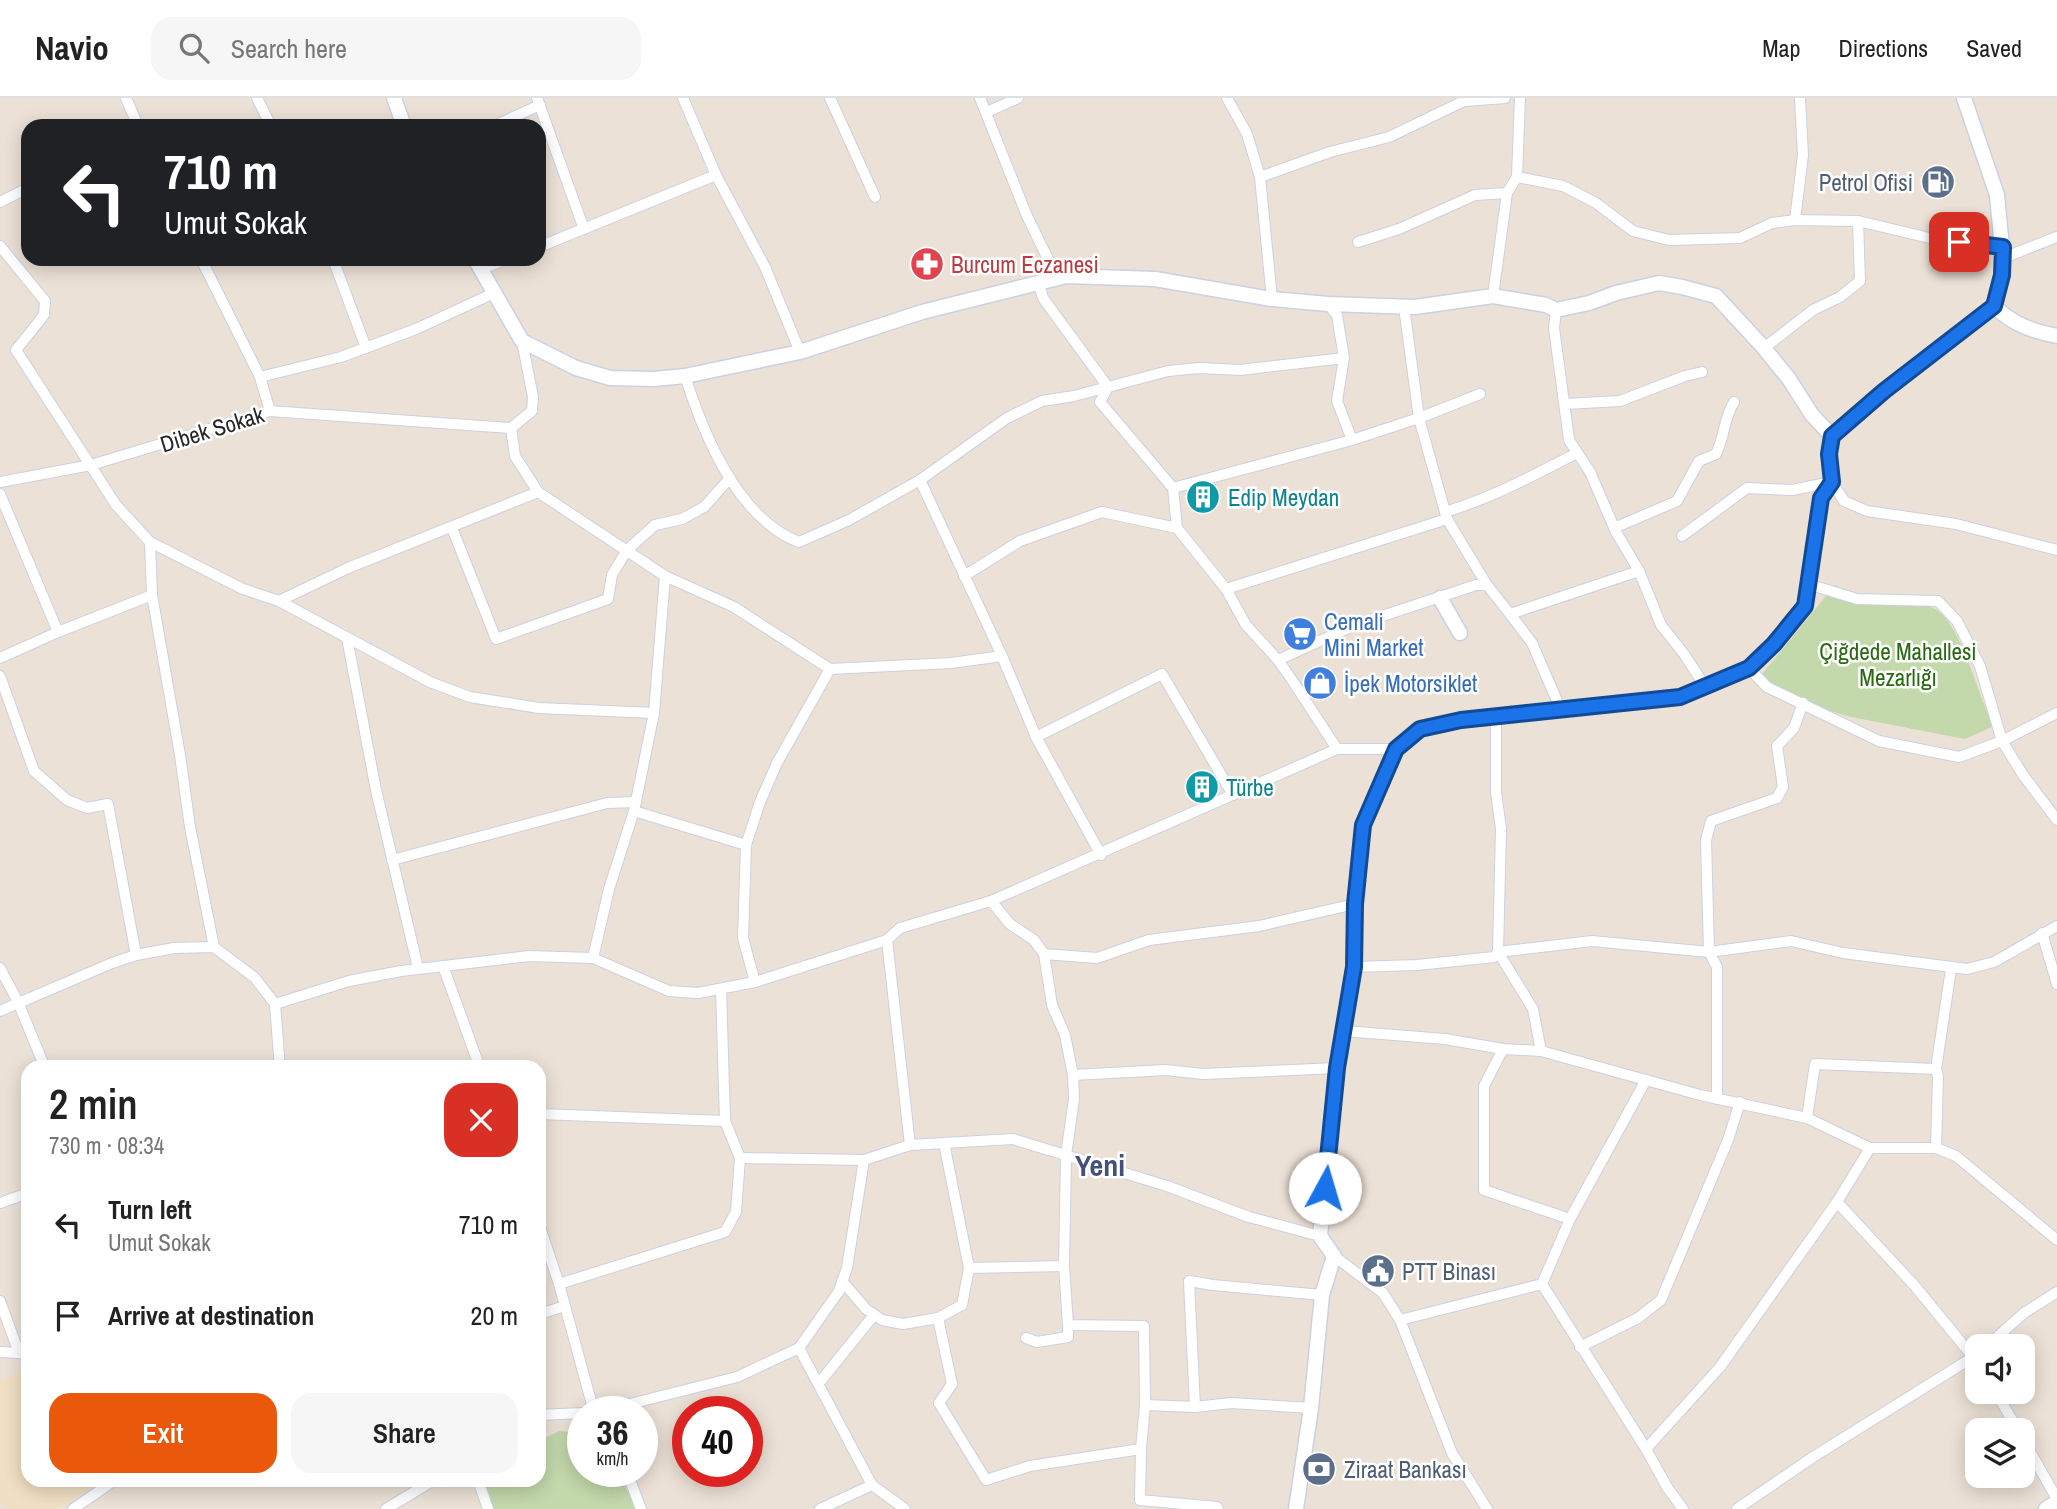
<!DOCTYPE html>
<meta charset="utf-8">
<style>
body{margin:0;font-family:"Archivo Narrow",sans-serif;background:#f6f6f6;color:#222;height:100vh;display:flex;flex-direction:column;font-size:26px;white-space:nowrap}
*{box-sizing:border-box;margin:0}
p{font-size:23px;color:#767676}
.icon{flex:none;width:38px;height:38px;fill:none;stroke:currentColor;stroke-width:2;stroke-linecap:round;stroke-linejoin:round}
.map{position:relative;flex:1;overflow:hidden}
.details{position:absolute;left:21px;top:962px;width:525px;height:427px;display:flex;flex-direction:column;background:#fff;border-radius:21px;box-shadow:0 4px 18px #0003}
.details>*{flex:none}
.top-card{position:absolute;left:21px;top:21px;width:525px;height:147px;border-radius:21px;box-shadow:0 4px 18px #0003;background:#202124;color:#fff;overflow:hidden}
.fabs{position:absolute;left:1965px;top:1236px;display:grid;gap:14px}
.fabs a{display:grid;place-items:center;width:70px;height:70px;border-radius:14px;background:#fff;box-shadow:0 4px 18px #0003;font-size:35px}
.speed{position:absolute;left:567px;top:1298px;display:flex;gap:14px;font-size:35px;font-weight:700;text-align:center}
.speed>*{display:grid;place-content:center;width:91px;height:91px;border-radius:50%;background:#fff;box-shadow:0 4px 18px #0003;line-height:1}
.speed small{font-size:18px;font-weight:400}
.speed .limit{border:10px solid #d22;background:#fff;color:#111}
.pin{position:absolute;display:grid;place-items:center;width:60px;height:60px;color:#fff;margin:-30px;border-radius:14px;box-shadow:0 4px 10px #0006}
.me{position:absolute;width:77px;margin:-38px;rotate:6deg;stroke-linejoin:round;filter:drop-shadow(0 0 5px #0008)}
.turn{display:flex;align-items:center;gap:24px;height:147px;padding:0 28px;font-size:32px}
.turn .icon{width:91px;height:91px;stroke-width:2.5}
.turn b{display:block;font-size:49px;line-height:60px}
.round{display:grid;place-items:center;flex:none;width:74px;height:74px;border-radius:21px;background:#f6f6f6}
.overview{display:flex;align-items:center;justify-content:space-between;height:119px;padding:0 28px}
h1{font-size:42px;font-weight:600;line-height:52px}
.action{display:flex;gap:14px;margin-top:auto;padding:14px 28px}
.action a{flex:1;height:80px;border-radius:21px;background:#ea580c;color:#fff;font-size:28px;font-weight:600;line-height:80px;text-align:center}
.action a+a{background:#f6f6f6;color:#222}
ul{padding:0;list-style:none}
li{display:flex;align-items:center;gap:21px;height:91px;padding:0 28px}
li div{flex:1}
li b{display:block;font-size:26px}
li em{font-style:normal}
header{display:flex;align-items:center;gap:42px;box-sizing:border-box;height:98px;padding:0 35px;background:#fff;border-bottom:2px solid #e0e0e0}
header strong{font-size:33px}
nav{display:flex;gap:38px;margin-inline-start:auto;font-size:24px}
.search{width:490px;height:63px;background:#f6f6f6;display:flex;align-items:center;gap:18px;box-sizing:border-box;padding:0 24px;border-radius:21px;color:#767676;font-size:26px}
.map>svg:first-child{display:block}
.education{fill:#f0dfc3}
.cemetery{fill:#c3d8ab}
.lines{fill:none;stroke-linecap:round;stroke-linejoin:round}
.street-casing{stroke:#cbd1e2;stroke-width:12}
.secondary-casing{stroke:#cbd1e2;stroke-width:17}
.street{stroke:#fff;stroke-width:10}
.secondary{stroke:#fff;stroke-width:14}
.route-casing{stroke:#114b97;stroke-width:18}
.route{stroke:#1a73e8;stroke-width:12}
.labels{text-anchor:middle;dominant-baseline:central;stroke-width:5;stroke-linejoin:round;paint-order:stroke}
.service-label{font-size:23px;fill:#4e5e75;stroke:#fff;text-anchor:start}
.health-label{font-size:23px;fill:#be3a42;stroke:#fff;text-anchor:start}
.street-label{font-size:23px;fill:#272727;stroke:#fff}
.culture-label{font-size:23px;fill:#0d838f;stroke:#fff;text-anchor:start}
.shop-label{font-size:23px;fill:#366cbe;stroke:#fff;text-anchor:start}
.park-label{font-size:23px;fill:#286a11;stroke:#fff}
.district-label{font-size:30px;font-weight:bold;fill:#43507c;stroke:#fff}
</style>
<header>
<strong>Navio</strong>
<div class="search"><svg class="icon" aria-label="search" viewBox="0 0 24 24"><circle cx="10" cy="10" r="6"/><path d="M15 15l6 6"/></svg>Search here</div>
<nav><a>Map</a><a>Directions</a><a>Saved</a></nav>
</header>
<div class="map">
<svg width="2057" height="1411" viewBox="0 0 2057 1411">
<rect width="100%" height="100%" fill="#ece1d6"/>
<!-- education -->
<path class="education" d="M 28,1270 L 28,1382 L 101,1383 L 57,1411 L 8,1411 L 0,1405 L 0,1283 Z"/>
<!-- cemetery -->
<g class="cemetery">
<path d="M 1835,487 C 1844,492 1854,498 1864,501 C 1882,506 1918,503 1933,510 C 1961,522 1978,600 1994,628 L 1965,641 L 1851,619 L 1803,605 L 1759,580 Z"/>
<path d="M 559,1333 L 583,1335 L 583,1374 L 617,1374 L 637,1411 L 491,1411 L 483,1383 L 539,1382 L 539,1343 Z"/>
</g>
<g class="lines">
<!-- street casing -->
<g class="street-casing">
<g id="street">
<path d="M 126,0 L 138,28"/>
<path d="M 257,0 L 271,28"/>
<path d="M 537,0 L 584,131"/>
<path d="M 683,0 L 716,77 L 765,169 L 800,254"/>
<path d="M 830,0 L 875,99"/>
<path d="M 980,0 L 1027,118 L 1049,163 L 1055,180"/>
<path d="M 1227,0 L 1247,36 L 1260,79 L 1272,201"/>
<path d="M 987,14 L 1018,0"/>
<path d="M 494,28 L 540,7"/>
<path d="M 1260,79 L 1330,54 L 1389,39 L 1464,3 L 1505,0"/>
<path d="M 1517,79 L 1563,88 L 1596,105 L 1633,133 L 1669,142 L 1740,140 L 1772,125 L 1795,122 L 1858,123 L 1938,142 L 2003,149"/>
<path d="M 0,104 L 28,90"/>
<path d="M 1795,122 L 1803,57 L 1800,0"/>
<path d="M 1358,144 L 1399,131 L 1475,97 L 1507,95"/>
<path d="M 0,148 L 45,203 L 44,217 L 16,252 L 116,407 L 150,444 L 243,491 L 279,503 L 430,584 L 470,599 L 539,610 L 654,615"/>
<path d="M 539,149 L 716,77"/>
<path d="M 2003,160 L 2057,139"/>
<path d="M 201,161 L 260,279 L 270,313"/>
<path d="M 333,161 L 366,250"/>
<path d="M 481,171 L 507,161"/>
<path d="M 1038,183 L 1043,200 L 1108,289 L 1100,304 L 1173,390 L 1177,430 L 1226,491 L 1246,527 L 1278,562 L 1294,585 L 1337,651 L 1396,651"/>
<path d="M 1493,198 L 1507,95 L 1517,79 L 1520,0"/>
<path d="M 1328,206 L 1337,217 L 1344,260 L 1337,303 L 1352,342"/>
<path d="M 1404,209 L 1419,320 L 1480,296"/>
<path d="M 1556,212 L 1554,230 L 1569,342 L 1590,374 L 1616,434 L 1639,473 L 1661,527 L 1684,556 L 1706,590"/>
<path d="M 522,243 L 533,299 L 532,313 L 511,330 L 515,358 L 538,394 L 665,478 L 734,509 L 830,571 L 951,565 L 1002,558"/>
<path d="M 1764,250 L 1813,212 L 1840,199 L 1860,183 L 1858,123"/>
<path d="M 685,278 C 703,335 738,421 799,444 L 849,422 L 920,382 L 1007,320 L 1042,303 L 1074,298 L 1168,273 L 1199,270 L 1240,272 L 1344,260"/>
<path d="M 260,279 L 341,259 L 416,231 L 494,195"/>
<path d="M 1565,306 L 1620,303 L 1685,278 L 1702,274"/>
<path d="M 920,382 L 1002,558 L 1036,639 L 1101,757"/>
<path d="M 0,384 L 91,367 L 270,313 L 511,330"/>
<path d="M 1173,390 L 1352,342 L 1419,320 L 1447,421 L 1487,487 L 1510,516 L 1639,473"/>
<path d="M 0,396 L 58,534"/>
<path d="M 1445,414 C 1494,399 1532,378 1577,355"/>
<path d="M 452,430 L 496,541 L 608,501 L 612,477 L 627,452 L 655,427 L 682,421 L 704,409 L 730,380"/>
<path d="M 1614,430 L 1677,403 L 1699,363 L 1716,356 C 1725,338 1724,319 1734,304"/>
<path d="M 1682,438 L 1747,390 L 1792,392 L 1832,384 L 1844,403 L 1867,413 L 1956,426 L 2057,452"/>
<path d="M 150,444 L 152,497 L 180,657 L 190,729 L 214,849"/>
<path d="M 964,478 L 1020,443 L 1102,414 L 1177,430"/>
<path d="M 1808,486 L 1857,501 L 1938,503 L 1957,523 L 1980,568 L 2002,643 L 2023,677 L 2057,722"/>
<path d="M 1226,491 L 1447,421"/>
<path d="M 279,503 L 348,470 L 538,394"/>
<path d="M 1510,516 L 1532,545 L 1561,612"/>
<path d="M 347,540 L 376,692 L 418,870"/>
<path d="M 0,560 L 58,534 L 152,497"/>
<path d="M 1278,562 L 1355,527 L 1476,487 L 1487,487"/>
<path d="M 1749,570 L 1767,589 L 1879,643 L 1959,659 L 2002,643 L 2057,615"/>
<path d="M 0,578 L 34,673 L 67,702 L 87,710 L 108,706 L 136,857"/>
<path d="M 1496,620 L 1496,694 L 1501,731 L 1498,854 L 1533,911 L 1541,953"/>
<path d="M 1036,639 L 1162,576 L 1233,697"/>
<path d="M 634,713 L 746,747"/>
<path d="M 392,762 L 607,705 L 636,704"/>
<path d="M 991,803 L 1010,826 L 1034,842 L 1044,856 L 1052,907 L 1065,937 L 1073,977 L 1074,1001 L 1066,1057 L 1064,1168 L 1068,1227 L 1144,1228 L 1145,1307 L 1141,1351 L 1140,1402 L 1217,1409 L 1218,1411"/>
<path d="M 2042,835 L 2057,886"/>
<path d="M 887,842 L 910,1047"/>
<path d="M 1044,856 L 1097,860 L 1149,842 L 1259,828 L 1355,806"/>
<path d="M 593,860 L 609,791 L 634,713 L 654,615 L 665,478"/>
<path d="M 443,868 L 480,970"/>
<path d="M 1354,869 L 1417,867 L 1494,859 L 1498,854 L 1592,843 L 1709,854 L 1791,843 L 1843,855 L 1967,871 L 1994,864 L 2057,828"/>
<path d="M 0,870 L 18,904 L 45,970"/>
<path d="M 755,884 L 743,840 L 746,747 L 760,704 L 777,665 L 830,571"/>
<path d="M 275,906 L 280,970"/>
<path d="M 0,913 L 112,865 L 136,857 L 174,850 L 214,849 L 255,880 L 275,906 L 349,883 L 401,873 L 529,858 L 593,860 L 669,893 L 698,895 L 755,884 L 887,842 L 900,830 L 991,803 L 1337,651"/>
<path d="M 1344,933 L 1445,941 L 1503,951 L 1541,953 L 1700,997 L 1807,1020 L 1870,1050 L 1936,1050 L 1956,1058 L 2057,1142"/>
<path d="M 1503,951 L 1484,988 L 1484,1092 L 1570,1121"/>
<path d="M 1073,977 L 1166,972 L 1203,976 L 1337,970"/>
<path d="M 1717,1001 L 1717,869 L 1709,854 L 1706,742 L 1711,723 L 1777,700 L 1783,689 L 1777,648 L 1794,630 L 1803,605"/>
<path d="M 539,1016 L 725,1023"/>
<path d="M 1807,1020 L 1815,966 L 1936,971"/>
<path d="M 1936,1050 L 1938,979 L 1936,971 L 1951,871"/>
<path d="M 740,1060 L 864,1062 L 910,1047 L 1013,1041 L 1167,1088 L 1249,1119 L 1320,1138"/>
<path d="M 1837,1104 L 1914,1187 L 1978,1265"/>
<path d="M 0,1105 L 28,1095"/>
<path d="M 539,1126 L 559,1186 L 594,1314"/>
<path d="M 1334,1158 L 1383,1195 L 1400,1222 L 1452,1355 L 1487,1411"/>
<path d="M 969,1170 L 1064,1168"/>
<path d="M 842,1183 L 866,1211 L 882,1222 L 903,1226 L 938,1220 L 962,1207 L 969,1170 L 944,1045"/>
<path d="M 559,1186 L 725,1134 L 736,1114 L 740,1060 L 725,1023 L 721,891"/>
<path d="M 1542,1186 L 1646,1351 L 1667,1389 L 1683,1411"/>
<path d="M 0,1203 L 19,1255 L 28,1257"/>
<path d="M 539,1216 L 565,1208"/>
<path d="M 938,1220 L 952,1286 L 939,1305 L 986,1382 L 1030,1368 L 1141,1351"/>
<path d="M 1400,1222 L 1542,1186 L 1570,1121 L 1646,982"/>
<path d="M 1026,1240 L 1037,1244 L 1068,1239 L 1068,1227"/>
<path d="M 1987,1248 L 2024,1215 L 2057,1194"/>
<path d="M 1580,1249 L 1638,1220 L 1661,1202 L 1728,1042 L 1740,1004"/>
<path d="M 799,1250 L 872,1387 L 905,1411"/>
<path d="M 0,1254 L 19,1255"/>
<path d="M 819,1285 L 874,1217"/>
<path d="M 1995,1293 L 2018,1332"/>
<path d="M 1145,1307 L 1195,1309 L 1231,1305 L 1311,1310"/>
<path d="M 1195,1309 L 1189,1183 L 1213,1187 L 1322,1197"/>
<path d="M 598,1314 L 737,1279 L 799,1250 L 839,1193 L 847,1170 L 864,1062"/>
<path d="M 539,1317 L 583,1315"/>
<path d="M 2023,1341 L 2057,1401"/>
<path d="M 1646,1351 L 1720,1269 L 1837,1104 L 1870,1050"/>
<path d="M 623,1374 L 630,1382 L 641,1411"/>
<path d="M 478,1382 L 488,1411"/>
<path d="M 73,1411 L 115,1382"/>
<path d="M 386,1411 L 434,1382"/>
<path d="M 820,1411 L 872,1387"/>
<path d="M 1737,1411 L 1813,1359 L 1978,1256"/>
</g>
</g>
<!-- secondary casing -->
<g class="secondary-casing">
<g id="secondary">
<path d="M 394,0 L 404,28"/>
<path d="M 475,161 L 522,243 L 576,270 L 610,280 L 654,281 L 685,278 L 800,254 L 922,214 L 1066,178 L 1155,181 L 1272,201 L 1328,206 L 1415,209 L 1493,198 L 1546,207 L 1556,212 L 1589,205 L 1616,195 L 1659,185 L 1682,189 L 1716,198 L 1764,250 L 1789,281 L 1812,317 L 1832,338"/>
<path d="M 1994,208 C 2012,226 2032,233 2057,238"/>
<path d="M 1440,500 L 1460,535"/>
<path d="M 1296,1411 L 1311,1310 L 1322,1197 L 1334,1158 L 1320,1138 L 1337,970 L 1354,869 L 1355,806 L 1363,727 L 1396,651 L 1420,631 L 1461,622 L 1680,599 L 1749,570 L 1774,546 L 1805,508 L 1821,400 L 1832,384 L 1829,356 L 1832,338 L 1884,293 L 1994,208 L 2002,177 L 2003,160 L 1997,97 L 1964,0"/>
<path d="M 2046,1411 L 2057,1404"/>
</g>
</g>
<!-- street -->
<use href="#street" class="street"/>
<!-- secondary -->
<use href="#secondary" class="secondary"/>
</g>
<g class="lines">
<!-- route casing -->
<g class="route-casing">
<path id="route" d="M 1325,1090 L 1337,970 L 1354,869 L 1355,806 L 1363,727 L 1396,651 L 1420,631 L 1461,622 L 1680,599 L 1749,570 L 1774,546 L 1805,508 L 1821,400 L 1832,384 L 1829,356 L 1832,338 L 1884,293 L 1994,208 L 2002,177 L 2003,149 L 1959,144"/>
</g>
<!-- route -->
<use href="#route" class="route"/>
</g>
<!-- icons -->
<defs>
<g id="fuel-disc" transform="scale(1.75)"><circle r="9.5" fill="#5c6f8a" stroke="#fff"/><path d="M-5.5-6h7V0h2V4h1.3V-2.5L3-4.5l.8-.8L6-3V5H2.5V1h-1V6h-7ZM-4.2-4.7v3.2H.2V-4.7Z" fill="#fff"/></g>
<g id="pharmacy-disc" transform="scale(1.75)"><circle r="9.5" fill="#e0444e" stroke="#fff"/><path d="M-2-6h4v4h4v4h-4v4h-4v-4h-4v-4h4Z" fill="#fff"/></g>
<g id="building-disc" transform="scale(1.75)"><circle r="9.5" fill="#0f9aa8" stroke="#fff"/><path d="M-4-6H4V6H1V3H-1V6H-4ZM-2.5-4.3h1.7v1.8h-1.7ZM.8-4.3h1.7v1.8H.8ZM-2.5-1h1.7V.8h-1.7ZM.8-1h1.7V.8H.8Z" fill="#fff"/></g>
<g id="supermarket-disc" transform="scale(1.75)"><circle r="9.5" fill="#3f7fe0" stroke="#fff"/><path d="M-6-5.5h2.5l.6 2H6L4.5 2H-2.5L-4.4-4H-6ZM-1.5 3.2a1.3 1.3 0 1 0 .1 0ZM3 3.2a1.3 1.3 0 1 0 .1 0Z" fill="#fff"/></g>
<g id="shop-disc" transform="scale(1.75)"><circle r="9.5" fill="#3f7fe0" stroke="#fff"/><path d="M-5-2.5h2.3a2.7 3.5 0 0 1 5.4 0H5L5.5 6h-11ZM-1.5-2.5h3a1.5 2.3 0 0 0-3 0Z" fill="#fff"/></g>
<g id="civic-disc" transform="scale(1.75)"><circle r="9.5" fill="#5c6f8a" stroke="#fff"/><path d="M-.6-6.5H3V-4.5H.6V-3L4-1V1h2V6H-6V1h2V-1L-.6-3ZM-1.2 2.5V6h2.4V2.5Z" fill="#fff"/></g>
<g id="bank-disc" transform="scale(1.75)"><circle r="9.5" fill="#5c6f8a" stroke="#fff"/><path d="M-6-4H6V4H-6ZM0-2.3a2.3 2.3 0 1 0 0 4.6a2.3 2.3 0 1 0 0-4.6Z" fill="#fff"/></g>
</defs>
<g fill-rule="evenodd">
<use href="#fuel-disc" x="1938" y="84"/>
<use href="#pharmacy-disc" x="927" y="166"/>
<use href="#building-disc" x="1203" y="399"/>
<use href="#supermarket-disc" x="1300" y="536"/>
<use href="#shop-disc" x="1320" y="585"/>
<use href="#building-disc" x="1202" y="689"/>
<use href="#civic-disc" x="1378" y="1173"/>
<use href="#bank-disc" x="1319" y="1371"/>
</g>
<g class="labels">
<!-- service labels -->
<g class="service-label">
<text x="1913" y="84" text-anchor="end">Petrol Ofisi</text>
<text x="1402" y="1173">PTT Binası</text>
<text x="1344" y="1371">Ziraat Bankası</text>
</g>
<!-- health labels -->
<g class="health-label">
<text x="951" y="166">Burcum Eczanesi</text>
</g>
<!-- street labels -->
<g class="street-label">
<text transform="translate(212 331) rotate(-17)">Dibek Sokak</text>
</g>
<!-- culture labels -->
<g class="culture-label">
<text x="1228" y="399">Edip Meydan</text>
<text x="1226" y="689">Türbe</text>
</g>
<!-- shop labels -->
<g class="shop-label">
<text x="1324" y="523">Cemali<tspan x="1324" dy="26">Mini Market</tspan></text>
<text x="1344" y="585">İpek Motorsiklet</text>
</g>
<!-- park labels -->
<g class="park-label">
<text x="1898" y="553">Çiğdede Mahallesi<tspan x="1898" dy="26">Mezarlığı</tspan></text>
</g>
<!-- district labels -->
<g class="district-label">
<text x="1100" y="1067">Yeni</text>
</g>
</g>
</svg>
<div class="fabs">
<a><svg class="icon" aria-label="sound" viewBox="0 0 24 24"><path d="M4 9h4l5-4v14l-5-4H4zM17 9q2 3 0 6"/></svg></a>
<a><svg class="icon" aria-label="layers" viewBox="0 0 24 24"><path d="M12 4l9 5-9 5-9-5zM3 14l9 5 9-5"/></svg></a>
</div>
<div class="speed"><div>36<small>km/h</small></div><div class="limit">40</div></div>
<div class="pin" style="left:1959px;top:144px;background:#d93025"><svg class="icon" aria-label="arrive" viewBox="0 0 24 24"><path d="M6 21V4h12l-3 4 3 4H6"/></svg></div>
<svg class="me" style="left:1325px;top:1090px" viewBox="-20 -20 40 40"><circle r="19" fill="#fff"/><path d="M0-13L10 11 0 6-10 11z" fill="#1a73e8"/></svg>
<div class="top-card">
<div class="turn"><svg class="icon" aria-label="left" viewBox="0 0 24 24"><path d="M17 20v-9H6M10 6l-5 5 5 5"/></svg><div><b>710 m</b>Umut Sokak</div></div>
</div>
<section class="details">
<div class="overview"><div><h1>2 min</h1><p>730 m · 08:34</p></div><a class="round" style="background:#d93025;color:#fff"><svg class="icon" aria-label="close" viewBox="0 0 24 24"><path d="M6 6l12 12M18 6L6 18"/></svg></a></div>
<ul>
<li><svg class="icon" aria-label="left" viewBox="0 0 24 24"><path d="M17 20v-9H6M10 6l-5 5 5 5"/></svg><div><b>Turn left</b><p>Umut Sokak</p></div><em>710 m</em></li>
<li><svg class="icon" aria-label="arrive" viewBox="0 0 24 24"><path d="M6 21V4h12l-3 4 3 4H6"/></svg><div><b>Arrive at destination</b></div><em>20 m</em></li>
</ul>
<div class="action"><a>Exit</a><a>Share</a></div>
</section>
</div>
